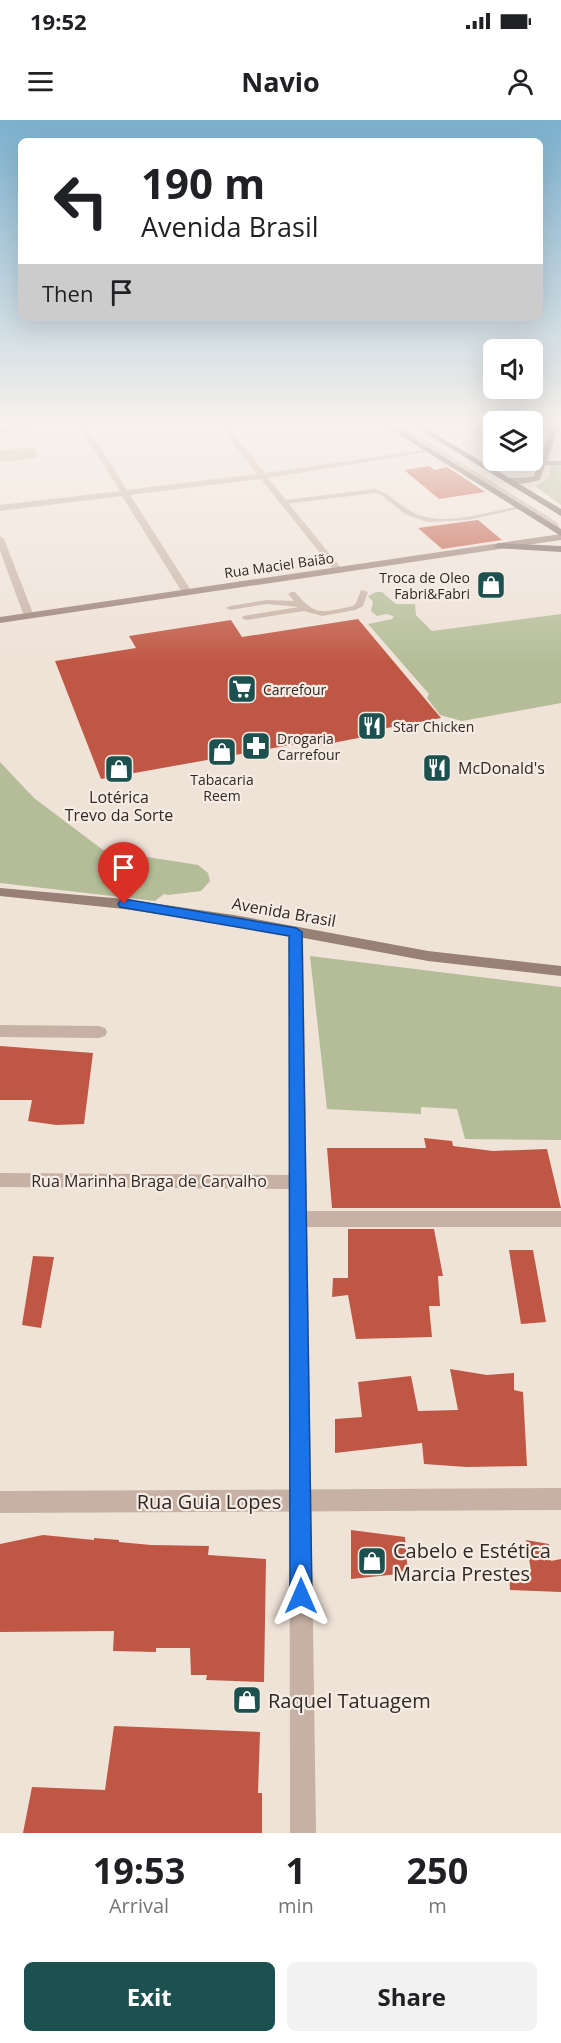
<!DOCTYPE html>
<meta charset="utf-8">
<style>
body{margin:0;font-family:"Open Sans",sans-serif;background:#f2f2f2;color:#202124;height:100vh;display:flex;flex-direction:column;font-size:22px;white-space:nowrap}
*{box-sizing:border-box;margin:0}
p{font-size:20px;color:#757577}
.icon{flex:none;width:33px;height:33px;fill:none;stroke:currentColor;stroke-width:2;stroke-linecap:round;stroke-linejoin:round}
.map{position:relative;height:1713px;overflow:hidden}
.drawer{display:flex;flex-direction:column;background:#fff;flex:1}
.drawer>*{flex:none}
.hud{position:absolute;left:18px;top:18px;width:525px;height:183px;border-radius:9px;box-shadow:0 6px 24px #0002;background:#fff;color:#202124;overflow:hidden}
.buttons{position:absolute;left:483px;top:219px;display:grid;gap:12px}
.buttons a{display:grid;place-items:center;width:60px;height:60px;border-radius:9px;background:#fff;box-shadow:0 6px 24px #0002;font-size:30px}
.pin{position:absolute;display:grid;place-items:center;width:51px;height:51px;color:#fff;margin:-62px -26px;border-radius:50% 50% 50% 0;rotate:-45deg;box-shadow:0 0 6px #0007}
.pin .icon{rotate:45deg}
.me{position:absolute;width:66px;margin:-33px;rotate:0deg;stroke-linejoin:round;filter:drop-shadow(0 0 4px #0008)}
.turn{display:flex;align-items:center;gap:21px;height:126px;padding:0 24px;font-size:27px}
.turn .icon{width:78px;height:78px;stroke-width:2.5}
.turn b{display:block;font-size:42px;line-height:51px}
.then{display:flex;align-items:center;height:57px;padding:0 24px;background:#0003;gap:12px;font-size:22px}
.eta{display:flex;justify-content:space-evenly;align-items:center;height:102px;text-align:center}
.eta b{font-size:36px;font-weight:700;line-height:42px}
.button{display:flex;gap:12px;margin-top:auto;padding:12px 24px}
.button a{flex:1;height:69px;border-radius:9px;background:#1d5150;color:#fff;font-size:24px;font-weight:700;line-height:69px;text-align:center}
.button a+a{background:#f2f2f2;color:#202124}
.status{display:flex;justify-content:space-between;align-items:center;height:42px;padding:0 30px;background:#fff;direction:ltr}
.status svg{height:16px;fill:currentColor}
header{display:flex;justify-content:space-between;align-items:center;height:78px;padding:0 24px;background:#fff;font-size:27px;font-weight:700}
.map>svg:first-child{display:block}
.green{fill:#b4bd98}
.building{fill:#c05744}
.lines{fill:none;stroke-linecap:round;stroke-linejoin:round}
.service{fill:#c6b1a4;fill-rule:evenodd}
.minor{fill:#c6b1a4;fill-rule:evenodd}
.tertiary{fill:#c6b1a4;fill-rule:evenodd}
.secondary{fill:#998076;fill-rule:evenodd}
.primary{fill:#735e57;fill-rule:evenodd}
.route{fill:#1a73e8;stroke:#114b97;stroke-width:1.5}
.labels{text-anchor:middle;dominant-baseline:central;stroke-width:4.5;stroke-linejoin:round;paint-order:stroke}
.far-street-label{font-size:14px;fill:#322825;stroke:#f7ece3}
.far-poi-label{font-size:14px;fill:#322825;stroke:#f7ece3;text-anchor:start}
.poi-label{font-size:16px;fill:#322825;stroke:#f7ece3;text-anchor:start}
.street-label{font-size:16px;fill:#322825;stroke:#f7ece3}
.near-street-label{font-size:20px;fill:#322825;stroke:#f7ece3}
.near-poi-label{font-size:20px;fill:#322825;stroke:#f7ece3;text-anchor:start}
</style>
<div class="status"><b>19:52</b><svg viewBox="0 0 49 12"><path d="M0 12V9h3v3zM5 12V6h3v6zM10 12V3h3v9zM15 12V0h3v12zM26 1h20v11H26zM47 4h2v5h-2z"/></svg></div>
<header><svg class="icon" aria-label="menu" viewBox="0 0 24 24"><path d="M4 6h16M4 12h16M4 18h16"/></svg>Navio<svg class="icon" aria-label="person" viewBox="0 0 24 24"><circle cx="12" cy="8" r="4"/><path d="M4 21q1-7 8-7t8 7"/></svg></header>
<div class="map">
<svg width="561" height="1713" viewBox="0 0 561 1713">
<rect width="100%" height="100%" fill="#efe2d7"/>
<!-- green -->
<g class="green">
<path d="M 33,327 L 38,338 L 0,342 L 0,331 Z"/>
<path d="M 561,344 L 561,385 L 535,366 L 549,358 L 551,345 Z"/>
<path d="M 376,472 L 382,472 L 396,484 L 415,484 L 416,495 L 432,511 L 561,494 L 561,583 L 462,601 L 440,595 L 427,578 L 429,574 L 368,504 L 392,499 L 394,496 L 386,494 L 377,496 L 371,491 L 373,482 L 368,476 Z"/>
<path d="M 0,642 L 34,678 L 103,730 L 198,745 L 208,753 L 210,761 L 201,771 L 168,775 L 164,774 L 155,781 L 0,763 Z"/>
<path d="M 310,836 L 561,867 L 561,1020 L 465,1019 L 457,989 L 421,987 L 421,994 L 327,989 Z"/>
</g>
<!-- building -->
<g class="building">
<path d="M 429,346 L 435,350 L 447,347 L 485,372 L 439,379 L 404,350 Z"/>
<path d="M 478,400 L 502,420 L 442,429 L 418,408 Z"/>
<path d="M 358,499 L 441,598 L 376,610 L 379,614 L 317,626 L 313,621 L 101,659 L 55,541 L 136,528 L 129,516 L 231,500 L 242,517 Z"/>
<path d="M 0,926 L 93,933 L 84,1004 L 56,1005 L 28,1001 L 32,980 L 0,980 Z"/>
<path d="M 424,1018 L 452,1021 L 453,1026 L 493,1031 L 547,1029 L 561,1088 L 332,1088 L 327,1028 L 426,1028 Z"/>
<path d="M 348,1109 L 434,1109 L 443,1156 L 438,1156 L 440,1186 L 429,1186 L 432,1217 L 356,1219 L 348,1175 L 332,1177 L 333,1158 L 348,1158 Z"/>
<path d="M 509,1130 L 533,1130 L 546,1202 L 521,1204 Z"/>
<path d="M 33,1136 L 54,1137 L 41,1208 L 22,1205 Z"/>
<path d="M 450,1249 L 487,1255 L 514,1253 L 514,1270 L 523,1272 L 527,1346 L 467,1347 L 424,1344 L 422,1323 L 335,1333 L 335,1299 L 362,1297 L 358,1262 L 411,1256 L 418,1291 L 458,1290 Z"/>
<path d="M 351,1410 L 405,1417 L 408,1453 L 351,1459 Z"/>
<path d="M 43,1415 L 94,1420 L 94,1418 L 119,1420 L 119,1422 L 151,1425 L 209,1426 L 208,1435 L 266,1439 L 264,1562 L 206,1560 L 207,1555 L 191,1555 L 190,1528 L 156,1528 L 156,1532 L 113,1531 L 114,1511 L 0,1512 L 0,1424 Z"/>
<path d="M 526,1420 L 549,1424 L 551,1441 L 561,1439 L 561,1472 L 510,1470 L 509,1449 L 531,1451 Z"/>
<path d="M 114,1606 L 260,1612 L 258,1673 L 262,1673 L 262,1713 L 23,1713 L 32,1667 L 105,1670 Z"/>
</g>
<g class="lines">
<!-- service -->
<g class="service">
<path d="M 391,303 L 398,303 L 558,403 L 561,413 L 557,412 L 553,405 Z"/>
<path d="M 375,369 C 392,374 402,389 419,395 C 447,406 491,391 520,386 L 523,388 L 468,400 L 427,402 L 405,394 L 380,374 L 375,373 L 285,384 L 282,382 L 285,380 Z"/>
<path d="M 361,470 L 368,472 L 363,486 L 355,490 L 322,496 L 304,491 L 246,500 L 242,498 L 243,496 L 299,487 L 267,484 L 230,490 L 226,488 L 230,486 L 267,480 L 294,481 L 288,474 L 292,472 L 295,472 C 316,498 323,492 353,486 L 356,483 Z"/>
</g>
<!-- minor -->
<g class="minor">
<path d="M 77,303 L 85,303 L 127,370 L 257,354 L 217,303 L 224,303 L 265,353 L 430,329 L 434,331 L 268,358 L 341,448 L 343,450 L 338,453 L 335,452 L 261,359 L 130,375 L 192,472 L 187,475 L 182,472 L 122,376 L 0,391 L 0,385 L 120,371 Z"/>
<path d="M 0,416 L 4,419 L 34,496 L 33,498 L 24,496 L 0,431 Z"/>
<path d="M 0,905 L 99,906 L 105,908 L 107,912 L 105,916 L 99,918 L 0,917 Z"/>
<path d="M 0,1053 L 298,1055 L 304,1057 L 307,1062 L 304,1067 L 298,1069 L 0,1067 Z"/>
<path d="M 298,1091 L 561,1091 L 561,1107 L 298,1107 L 291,1105 L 289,1099 L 291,1093 Z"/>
<path d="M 561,1368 L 561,1390 L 0,1393 L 0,1371 Z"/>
</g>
<!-- tertiary -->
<path class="tertiary" d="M 296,807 L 303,812 L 316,1713 L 290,1713 L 289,812 Z"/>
<!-- secondary -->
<g class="secondary">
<path d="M 38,303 L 60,303 L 0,312 L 0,308 Z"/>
<path d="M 552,303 L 560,303 L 547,341 L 561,341 L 561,345 L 545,345 L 540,360 L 522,364 L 504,362 L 504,358 C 514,357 523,359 534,356 Z"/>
<path d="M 561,414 L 561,420 L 0,503 L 0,497 Z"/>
<path d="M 0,768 L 124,779 L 234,795 L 428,831 L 561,846 L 561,856 L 428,841 L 234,805 L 124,789 L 0,776 Z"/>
</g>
<!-- primary -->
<g class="primary">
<path d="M 381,303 L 389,303 L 561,409 L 561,416 Z"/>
<path d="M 409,303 L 417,303 L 561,389 L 561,396 Z"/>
<path d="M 498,423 L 561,426 L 561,432 L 495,428 L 494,426 Z"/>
</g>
</g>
<!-- sky -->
<linearGradient id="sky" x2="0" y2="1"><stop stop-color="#7bb0ce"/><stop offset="0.56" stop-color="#f8f2ed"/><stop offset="1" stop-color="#f8f2ed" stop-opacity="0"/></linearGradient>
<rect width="561" height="543" fill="url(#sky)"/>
<!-- route -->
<path class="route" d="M 124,779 L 296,808 L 302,812 L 312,1476 L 309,1483 L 301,1486 L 293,1483 L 290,1476 L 289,816 L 120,787 L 118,784 L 120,781 Z"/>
<!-- icons -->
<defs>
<g id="shop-square" transform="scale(1.5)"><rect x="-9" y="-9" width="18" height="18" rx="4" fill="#1d5150" stroke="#f7ece3"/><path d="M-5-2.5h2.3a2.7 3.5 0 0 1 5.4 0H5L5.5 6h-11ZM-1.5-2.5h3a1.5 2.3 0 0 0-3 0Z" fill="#fff"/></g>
<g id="supermarket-square" transform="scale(1.5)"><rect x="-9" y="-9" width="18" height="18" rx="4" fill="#1d5150" stroke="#f7ece3"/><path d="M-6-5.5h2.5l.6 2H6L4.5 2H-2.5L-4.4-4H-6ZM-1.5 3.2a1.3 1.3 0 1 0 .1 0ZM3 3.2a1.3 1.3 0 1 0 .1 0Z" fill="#fff"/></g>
<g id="restaurant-square" transform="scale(1.5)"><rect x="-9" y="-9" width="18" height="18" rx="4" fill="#1d5150" stroke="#f7ece3"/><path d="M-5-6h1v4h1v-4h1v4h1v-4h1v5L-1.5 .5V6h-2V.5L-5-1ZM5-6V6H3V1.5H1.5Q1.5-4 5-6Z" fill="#fff"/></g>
<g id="pharmacy-square" transform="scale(1.5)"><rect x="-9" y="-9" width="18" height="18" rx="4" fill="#1d5150" stroke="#f7ece3"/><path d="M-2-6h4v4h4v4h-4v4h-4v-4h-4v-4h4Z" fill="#fff"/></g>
</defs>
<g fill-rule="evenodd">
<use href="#shop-square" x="491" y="465"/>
<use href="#supermarket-square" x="242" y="569"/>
<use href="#restaurant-square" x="372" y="606"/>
<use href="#pharmacy-square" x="256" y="626"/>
<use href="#shop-square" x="222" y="632"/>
<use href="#restaurant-square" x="437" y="648"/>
<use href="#shop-square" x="119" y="649"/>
<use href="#shop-square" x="372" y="1441"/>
<use href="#shop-square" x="247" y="1580"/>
</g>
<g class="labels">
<!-- far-street labels -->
<g class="far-street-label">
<text transform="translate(279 445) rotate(-8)">Rua Maciel Baião</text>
</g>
<!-- far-poi labels -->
<g class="far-poi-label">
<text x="470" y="457" text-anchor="end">Troca de Oleo<tspan x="470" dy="16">Fabri&amp;Fabri</tspan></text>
<text x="263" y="569">Carrefour</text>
<text x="393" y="606">Star Chicken</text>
<text x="277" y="618">Drogaria<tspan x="277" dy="16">Carrefour</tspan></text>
<text x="222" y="659" text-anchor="middle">Tabacaria<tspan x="222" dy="16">Reem</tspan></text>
</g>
<!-- poi labels -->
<g class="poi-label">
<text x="458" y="648">McDonald's</text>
<text x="119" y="677" text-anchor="middle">Lotérica<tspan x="119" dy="18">Trevo da Sorte</tspan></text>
</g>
<!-- street labels -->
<g class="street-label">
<text transform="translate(284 792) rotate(10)">Avenida Brasil</text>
<text x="149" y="1061">Rua Marinha Braga de Carvalho</text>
</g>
<!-- near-street labels -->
<g class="near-street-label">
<text x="209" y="1381">Rua Guia Lopes</text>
</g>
<!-- near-poi labels -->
<g class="near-poi-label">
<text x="393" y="1430">Cabelo e Estética<tspan x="393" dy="23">Marcia Prestes</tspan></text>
<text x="268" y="1580">Raquel Tatuagem</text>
</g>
</g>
</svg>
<div class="buttons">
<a><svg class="icon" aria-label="sound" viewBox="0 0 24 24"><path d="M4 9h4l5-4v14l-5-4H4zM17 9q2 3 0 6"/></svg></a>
<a><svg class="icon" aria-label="layers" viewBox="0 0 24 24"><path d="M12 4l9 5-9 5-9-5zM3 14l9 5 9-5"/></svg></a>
</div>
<div class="pin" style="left:124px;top:784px;background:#d93025"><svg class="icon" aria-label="arrive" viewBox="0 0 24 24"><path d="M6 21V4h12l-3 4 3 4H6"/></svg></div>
<svg class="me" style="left:301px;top:1476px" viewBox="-20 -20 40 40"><path d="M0-17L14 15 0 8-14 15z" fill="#1a73e8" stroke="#fff" stroke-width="4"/></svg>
<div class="hud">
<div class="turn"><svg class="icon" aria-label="left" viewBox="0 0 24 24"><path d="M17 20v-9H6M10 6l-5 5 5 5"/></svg><div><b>190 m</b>Avenida Brasil</div></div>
<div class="then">Then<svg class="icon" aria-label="arrive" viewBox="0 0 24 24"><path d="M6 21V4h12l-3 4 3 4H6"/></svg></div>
</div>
</div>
<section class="drawer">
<div class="eta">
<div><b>19:53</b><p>Arrival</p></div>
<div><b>1</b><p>min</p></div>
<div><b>250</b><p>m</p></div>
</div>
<div class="button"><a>Exit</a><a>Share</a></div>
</section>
